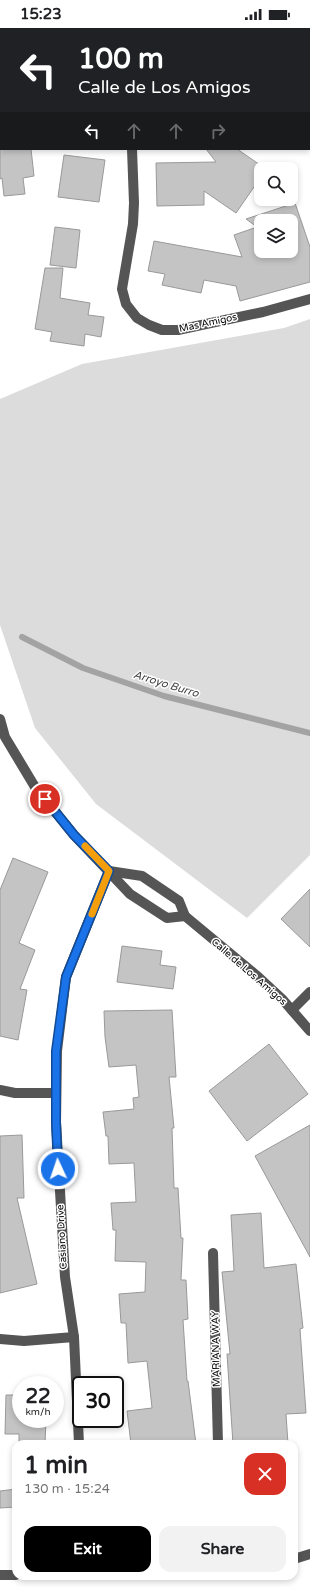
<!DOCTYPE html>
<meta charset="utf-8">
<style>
body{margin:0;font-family:"Varela Round",sans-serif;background:#f2f2f2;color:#202124;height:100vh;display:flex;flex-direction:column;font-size:15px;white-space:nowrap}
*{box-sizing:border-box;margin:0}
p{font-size:13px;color:#757577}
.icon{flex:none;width:22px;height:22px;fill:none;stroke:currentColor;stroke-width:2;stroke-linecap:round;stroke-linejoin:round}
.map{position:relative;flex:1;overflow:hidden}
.side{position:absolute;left:12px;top:1412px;width:286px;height:140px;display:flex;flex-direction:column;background:#fff;border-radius:12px;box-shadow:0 2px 6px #0003}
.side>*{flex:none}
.hud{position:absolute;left:0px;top:0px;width:310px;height:122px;box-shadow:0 2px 6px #0003;background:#202124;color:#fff;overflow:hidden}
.buttons{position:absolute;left:254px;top:134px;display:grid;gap:8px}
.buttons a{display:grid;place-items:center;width:44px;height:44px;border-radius:8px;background:#fff;box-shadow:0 2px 6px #0003;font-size:20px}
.speed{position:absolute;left:12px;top:1348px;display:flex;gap:8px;font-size:20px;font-weight:700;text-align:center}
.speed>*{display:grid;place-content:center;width:52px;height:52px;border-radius:50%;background:#fff;box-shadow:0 2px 6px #0003;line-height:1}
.speed small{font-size:10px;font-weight:400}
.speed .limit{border:2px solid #111;border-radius:6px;background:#fff;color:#111}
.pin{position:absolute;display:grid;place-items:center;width:34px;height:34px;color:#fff;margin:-17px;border:2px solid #fff;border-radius:50%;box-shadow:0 1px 4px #0007}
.me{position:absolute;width:44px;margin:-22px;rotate:357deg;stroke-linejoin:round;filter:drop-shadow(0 0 3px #0008)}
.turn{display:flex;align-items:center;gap:14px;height:84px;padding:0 12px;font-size:18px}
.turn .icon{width:52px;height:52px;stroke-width:2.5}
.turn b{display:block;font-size:28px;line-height:34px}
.lanes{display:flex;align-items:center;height:38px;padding:0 12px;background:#0003;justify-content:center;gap:20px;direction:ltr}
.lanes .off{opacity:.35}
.round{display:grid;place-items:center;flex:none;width:42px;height:42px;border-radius:12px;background:#f2f2f2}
.head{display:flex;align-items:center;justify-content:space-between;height:68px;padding:0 12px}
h1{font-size:24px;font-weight:700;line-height:30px}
.primary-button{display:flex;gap:8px;margin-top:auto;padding:8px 12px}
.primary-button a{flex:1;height:46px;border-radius:12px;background:#000;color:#fff;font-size:16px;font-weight:700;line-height:46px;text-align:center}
.primary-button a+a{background:#f2f2f2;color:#202124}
.status{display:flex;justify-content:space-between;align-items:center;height:28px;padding:0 20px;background:#fff;direction:ltr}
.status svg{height:11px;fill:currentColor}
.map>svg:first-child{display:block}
.green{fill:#dcdcdc}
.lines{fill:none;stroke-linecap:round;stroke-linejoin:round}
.stream{stroke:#a3a3a3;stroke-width:6}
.building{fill:#c4c4c4;stroke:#999;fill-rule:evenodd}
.minor{stroke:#555;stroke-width:10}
.route-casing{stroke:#114b97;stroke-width:10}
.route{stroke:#1a73e8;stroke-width:7}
.slow{stroke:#f59e0b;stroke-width:7}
.labels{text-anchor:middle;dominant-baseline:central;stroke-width:3;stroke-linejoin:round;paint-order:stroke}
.street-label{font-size:10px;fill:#000;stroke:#fff}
.water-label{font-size:11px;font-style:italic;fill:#444;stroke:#fff}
</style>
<div class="status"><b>15:23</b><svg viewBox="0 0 49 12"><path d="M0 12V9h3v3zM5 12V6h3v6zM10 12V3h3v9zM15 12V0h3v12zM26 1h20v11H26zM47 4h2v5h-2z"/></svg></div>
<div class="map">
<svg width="310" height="1564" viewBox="0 0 310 1564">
<rect width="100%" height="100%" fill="#fff"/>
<!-- green -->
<path class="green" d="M 310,291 L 310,827 L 247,890 L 96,776 L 35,700 L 0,597 L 0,371 L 82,336 L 284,300 Z"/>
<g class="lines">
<!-- stream -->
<path class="stream" d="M 22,609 L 83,640 L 164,668 L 310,705"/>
</g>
<!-- building -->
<g class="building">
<path d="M 0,121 L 31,121 L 34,148 L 23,150 L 25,166 L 4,168 L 2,150 L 0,151 Z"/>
<path d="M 206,121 L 237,121 L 266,141 L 261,141 L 261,149 L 236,185 L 204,163 L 204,177 L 157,178 L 156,135 L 216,134 Z"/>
<path d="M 64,127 L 105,132 L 99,174 L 58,169 Z"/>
<path d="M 295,175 L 310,219 L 310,254 L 240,273 L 236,258 L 204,252 L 201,265 L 162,257 L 165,246 L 148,243 L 154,213 L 242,229 L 234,207 L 257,199 L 246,191 ZM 261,193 L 291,193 L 291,223 L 261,223 Z"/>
<path d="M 55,199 L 80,202 L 76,240 L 50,237 Z"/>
<path d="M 45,240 L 63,240 L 60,270 L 90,275 L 88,287 L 104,289 L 101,309 L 85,306 L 84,318 L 50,313 L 52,304 L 35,301 Z"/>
<path d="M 13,830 L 48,844 L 19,915 L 35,922 L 20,961 L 27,962 L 18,1012 L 0,1008 L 0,862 Z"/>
<path d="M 310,861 L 310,919 L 281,891 Z"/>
<path d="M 122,918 L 162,923 L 160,937 L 176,939 L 173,961 L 117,954 Z"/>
<path d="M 172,982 L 176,1049 L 169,1049 L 174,1100 L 172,1100 L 174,1160 L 178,1160 L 181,1210 L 183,1210 L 181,1252 L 186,1252 L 188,1291 L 183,1292 L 187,1353 L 188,1353 L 196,1416 L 131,1416 L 127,1383 L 152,1380 L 147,1333 L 128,1335 L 126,1295 L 121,1295 L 119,1266 L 145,1264 L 146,1234 L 115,1233 L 116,1202 L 113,1202 L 111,1175 L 136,1174 L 134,1135 L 109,1136 L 108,1108 L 106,1108 L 103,1084 L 134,1081 L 133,1070 L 139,1069 L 136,1037 L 109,1039 L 105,1009 L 104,983 Z"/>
<path d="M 269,1016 L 308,1066 L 247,1113 L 209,1063 Z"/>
<path d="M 310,1097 L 310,1229 L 255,1128 Z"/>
<path d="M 22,1107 L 24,1170 L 17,1170 L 37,1256 L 0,1265 L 0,1108 Z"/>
<path d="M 261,1185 L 264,1240 L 296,1236 L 303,1300 L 300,1301 L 306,1385 L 286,1386 L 288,1416 L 233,1416 L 227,1326 L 230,1326 L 222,1244 L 234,1243 L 231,1187 Z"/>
<path d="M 6,1367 L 21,1367 L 21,1391 L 46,1391 L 45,1416 L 19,1416 L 19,1406 L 5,1406 Z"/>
<path d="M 16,1461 L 16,1479 L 0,1480 L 0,1463 Z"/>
</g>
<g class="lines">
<!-- minor -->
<g class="minor">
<path d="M 250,1 L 251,0"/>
<path d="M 0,66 L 1,66"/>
<path d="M 132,121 L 134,175 L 133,196 L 122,261 L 126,276 L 137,290 L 149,297 L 162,302 L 178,302 L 263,284 L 310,271"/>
<path d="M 0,691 L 5,709 L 35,759 L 74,807 L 130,866 L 167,890 L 185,888"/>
<path d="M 109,843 L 142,848 L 179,873 L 185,888 L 256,947 L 283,972 L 310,1003"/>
<path d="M 292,982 L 310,964"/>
<path d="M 0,1062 L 15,1065 L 55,1065"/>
<path d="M 213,1225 L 218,1416"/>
<path d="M 0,1311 L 24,1313 L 74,1309"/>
<path d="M 79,1416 L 74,1309 L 65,1249 L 56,1094 L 57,1023 L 66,949 L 109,843"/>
<path d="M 294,1531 L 310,1526"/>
<path d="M 0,1547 L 16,1547"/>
</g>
</g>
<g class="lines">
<!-- route casing -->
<g class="route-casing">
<path id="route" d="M 45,771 L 74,807 L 109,843 L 66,949 L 56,1023 L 56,1094 L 58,1141"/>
</g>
<!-- route -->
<use href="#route" class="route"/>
<!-- slow -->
<path class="slow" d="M 85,818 L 109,843 L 92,886"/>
</g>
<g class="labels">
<!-- street labels -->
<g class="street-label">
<text transform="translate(208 295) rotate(-12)">Mas Amigos</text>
<text transform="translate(249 944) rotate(41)">Calle de Los Amigos</text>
<text transform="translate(62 1209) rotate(-93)">Casiano Drive</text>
<text transform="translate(216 1321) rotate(-91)">MARIANA WAY</text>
</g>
<!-- water labels -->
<g class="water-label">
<text transform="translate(166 656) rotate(17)">Arroyo Burro</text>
</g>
</g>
</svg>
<div class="buttons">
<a><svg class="icon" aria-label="search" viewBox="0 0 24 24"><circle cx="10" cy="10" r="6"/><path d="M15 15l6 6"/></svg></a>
<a><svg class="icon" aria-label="layers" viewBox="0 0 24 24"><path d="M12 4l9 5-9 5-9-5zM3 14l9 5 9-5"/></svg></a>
</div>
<div class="speed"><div>22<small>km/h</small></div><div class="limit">30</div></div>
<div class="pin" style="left:45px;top:771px;background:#d93025"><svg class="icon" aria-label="arrive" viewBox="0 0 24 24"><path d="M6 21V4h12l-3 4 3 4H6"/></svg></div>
<svg class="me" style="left:58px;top:1141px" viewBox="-20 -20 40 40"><circle r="17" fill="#1a73e8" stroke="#fff" stroke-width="3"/><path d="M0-11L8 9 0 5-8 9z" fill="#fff"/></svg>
<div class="hud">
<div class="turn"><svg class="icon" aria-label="left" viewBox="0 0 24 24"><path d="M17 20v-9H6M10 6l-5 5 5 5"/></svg><div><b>100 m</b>Calle de Los Amigos</div></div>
<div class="lanes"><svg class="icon" aria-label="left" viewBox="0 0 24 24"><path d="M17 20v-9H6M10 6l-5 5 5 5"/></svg><svg class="icon off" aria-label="ahead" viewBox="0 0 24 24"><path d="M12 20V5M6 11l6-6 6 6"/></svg><svg class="icon off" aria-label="ahead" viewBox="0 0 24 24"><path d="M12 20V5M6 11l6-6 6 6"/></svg><svg class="icon off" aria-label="right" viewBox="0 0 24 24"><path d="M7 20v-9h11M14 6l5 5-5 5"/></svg></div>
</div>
<section class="side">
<div class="head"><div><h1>1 min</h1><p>130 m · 15:24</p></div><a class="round" style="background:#d93025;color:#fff"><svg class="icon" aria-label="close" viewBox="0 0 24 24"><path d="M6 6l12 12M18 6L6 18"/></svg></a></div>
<div class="primary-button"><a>Exit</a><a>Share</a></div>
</section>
</div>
